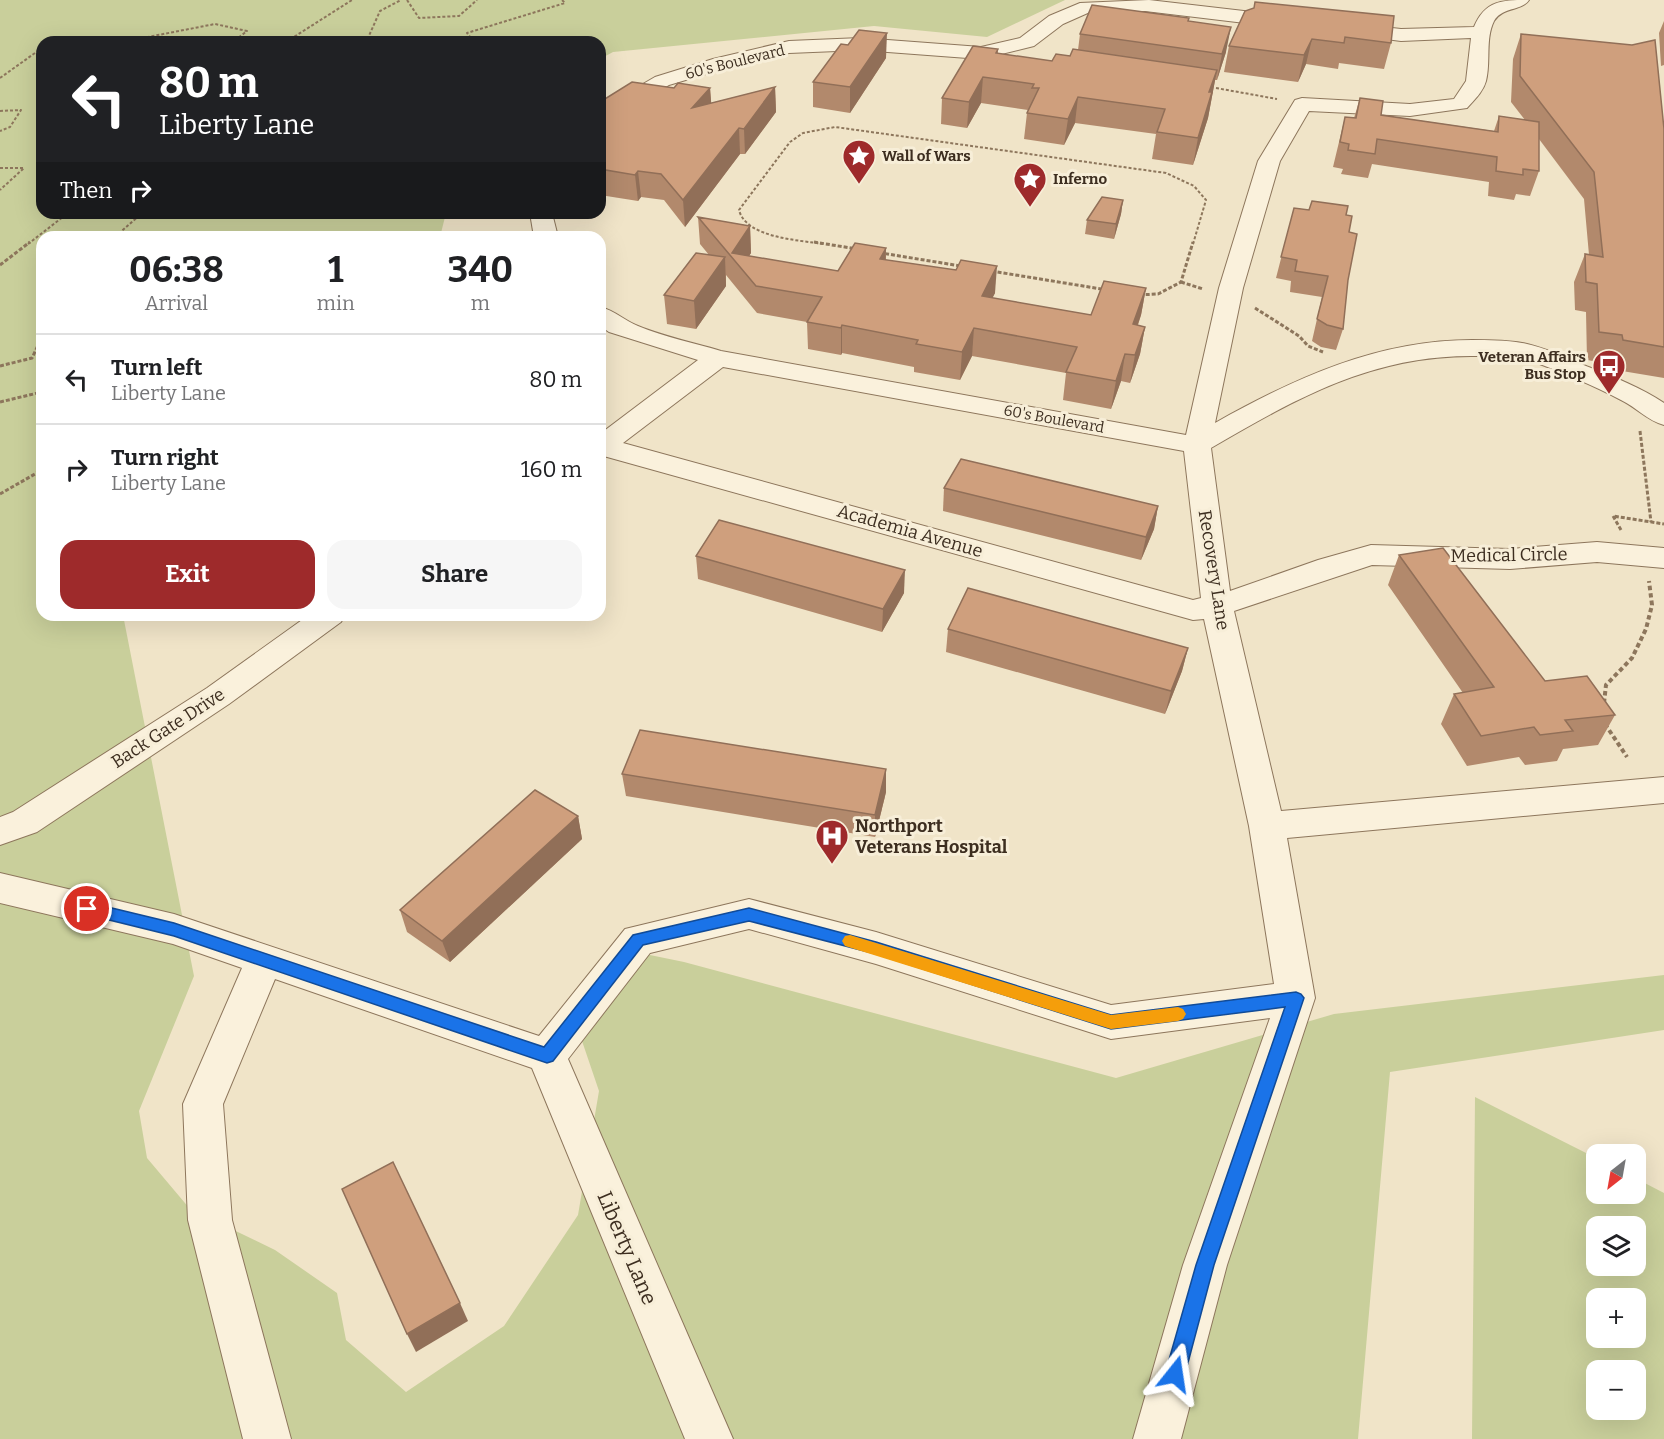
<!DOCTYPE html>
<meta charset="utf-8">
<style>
body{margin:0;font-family:Bitter,serif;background:#f6f6f6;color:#202124;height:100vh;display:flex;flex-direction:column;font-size:22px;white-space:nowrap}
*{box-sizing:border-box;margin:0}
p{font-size:20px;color:#757577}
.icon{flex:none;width:33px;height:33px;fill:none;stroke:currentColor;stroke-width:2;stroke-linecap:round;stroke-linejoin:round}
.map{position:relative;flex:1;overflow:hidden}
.side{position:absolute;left:36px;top:231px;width:570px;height:390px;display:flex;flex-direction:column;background:#fff;border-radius:18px;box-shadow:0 6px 24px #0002}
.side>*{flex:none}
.banner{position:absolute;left:36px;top:36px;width:570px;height:183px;border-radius:18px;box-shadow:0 6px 24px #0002;background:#202124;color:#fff;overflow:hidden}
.needle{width:39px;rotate:211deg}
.fabs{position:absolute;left:1586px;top:1144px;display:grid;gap:12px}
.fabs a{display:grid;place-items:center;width:60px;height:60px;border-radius:12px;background:#fff;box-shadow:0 6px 24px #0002;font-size:30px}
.pin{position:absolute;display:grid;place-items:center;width:51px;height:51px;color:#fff;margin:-26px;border:3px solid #fff;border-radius:50%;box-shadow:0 2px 6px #0007}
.me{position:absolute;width:66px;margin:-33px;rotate:15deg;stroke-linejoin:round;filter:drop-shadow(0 0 4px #0008)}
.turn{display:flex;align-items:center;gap:21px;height:126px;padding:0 24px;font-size:27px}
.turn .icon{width:78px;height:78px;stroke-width:2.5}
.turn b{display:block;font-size:42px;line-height:51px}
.then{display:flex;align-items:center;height:57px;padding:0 24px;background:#0003;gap:12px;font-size:22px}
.eta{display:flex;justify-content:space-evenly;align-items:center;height:102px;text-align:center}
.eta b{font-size:36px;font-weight:700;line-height:42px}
.cta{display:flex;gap:12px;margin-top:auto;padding:12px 24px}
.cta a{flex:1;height:69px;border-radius:18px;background:#9e2a2b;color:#fff;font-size:24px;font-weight:700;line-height:69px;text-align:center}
.cta a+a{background:#f6f6f6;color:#202124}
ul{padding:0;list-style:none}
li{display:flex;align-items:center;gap:18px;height:90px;padding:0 24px;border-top:2px solid #e0e0e0}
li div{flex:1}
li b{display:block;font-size:22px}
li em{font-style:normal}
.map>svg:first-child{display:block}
.green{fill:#c9cf9b;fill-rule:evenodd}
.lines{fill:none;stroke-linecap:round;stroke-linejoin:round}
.minor-casing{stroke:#8d765c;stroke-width:2}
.path-far2{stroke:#8d765c;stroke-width:2;stroke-dasharray:3 2;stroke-linecap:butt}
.path-far1{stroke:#8d765c;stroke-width:3;stroke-dasharray:4 2;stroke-linecap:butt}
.path{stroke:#8d765c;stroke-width:4;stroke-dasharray:4.5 3;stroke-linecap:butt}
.minor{fill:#faf1dc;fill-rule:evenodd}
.wall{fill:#b2896c}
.shaded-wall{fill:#916f58}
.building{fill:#cf9f7d;stroke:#916f58;stroke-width:1.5}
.route{fill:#1a73e8;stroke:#114b97;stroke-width:1.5}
.slow{fill:#f59e0b}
.labels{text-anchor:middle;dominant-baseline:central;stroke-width:6;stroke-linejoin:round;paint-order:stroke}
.far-street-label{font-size:15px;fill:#3d2e20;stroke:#f7eed8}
.far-poi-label{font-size:15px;font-weight:bold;fill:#3d2e20;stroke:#f7eed8;text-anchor:start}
.street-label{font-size:18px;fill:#3d2e20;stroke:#f7eed8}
.poi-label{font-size:18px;font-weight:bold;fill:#3d2e20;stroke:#f7eed8;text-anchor:start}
.near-street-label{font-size:21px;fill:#3d2e20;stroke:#f7eed8}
</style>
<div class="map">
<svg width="1664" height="1439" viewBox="0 0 1664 1439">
<rect width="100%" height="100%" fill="#f0e4c8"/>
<!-- green -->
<g class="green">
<path d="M 0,0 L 1065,0 L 987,37 L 874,26 L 613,52 L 600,59 L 600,42 L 42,42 L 42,213 L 446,213 L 440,237 L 42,237 L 42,615 L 123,615 L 194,976 L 139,1111 L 147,1158 L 190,1209 L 275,1250 L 337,1293 L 346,1340 L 406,1392 L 504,1326 L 578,1215 L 599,1091 L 582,1041 L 590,982 L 645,954 L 684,962 L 1116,1078 L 1334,1014 L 1664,975 L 1664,1030 L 1390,1072 L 1358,1439 L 0,1439 Z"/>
<path d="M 1475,1097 L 1596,1158 L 1596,1194 L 1635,1194 L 1635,1178 L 1664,1193 L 1664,1439 L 1472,1439 ZM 1596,1227 L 1635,1227 L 1635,1266 L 1596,1266 ZM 1596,1299 L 1635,1299 L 1635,1338 L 1596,1338 ZM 1596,1371 L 1635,1371 L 1635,1410 L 1596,1410 Z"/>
</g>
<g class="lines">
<!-- minor casing -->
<g class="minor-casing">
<g id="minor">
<path d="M 1149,0 L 1287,16 L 1294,18 L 1296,22 L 1294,26 L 1287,28 L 1145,11 L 1090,12 L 1063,24 L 1034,46 L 981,59 L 861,50 L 789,53 L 726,68 L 669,85 L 622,111 L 607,123 L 600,125 L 600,109 L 655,77 L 713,59 L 789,41 L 861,38 L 981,47 L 1020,38 L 1049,16 L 1080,3 Z"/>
<path d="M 1529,0 C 1522,11 1502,7 1494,21 C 1485,39 1491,62 1486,81 C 1483,92 1474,100 1467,108 L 1410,116 L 1309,111 L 1280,161 L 1243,288 L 1215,423 C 1295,378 1378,340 1472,340 C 1488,340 1506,340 1522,343 C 1545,347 1565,358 1586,366 C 1614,377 1640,387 1664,403 L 1664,425 C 1648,421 1636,407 1621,400 C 1593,385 1559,371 1529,360 C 1512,354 1492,356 1474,356 C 1372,355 1297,398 1211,448 L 1230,591 L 1318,560 L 1371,545 L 1510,549 L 1597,542 L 1664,548 L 1664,568 L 1597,562 L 1510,569 L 1372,565 L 1234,611 L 1281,811 L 1664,777 L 1664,803 L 1287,838 L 1315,998 L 1227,1265 L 1181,1439 L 1133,1439 L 1183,1265 L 1270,1018 L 1111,1039 L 876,964 L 749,929 L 650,953 L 568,1059 L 733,1439 L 685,1439 L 532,1068 L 275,979 L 223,1104 L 232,1220 L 291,1439 L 243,1439 L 188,1220 L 183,1104 L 242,968 L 173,944 L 0,903 L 0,873 L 174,914 L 539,1036 L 625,929 L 749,899 L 876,932 L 1111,1005 L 1274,984 L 1249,826 L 1204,619 L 1193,620 L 600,455 L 600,434 L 698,360 L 609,332 L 600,326 L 600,307 C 614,310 625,321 638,326 C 665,337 694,343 721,351 L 1186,435 L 1219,288 L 1258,161 L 1295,100 L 1302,98 L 1410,104 L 1454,99 L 1466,81 L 1471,38 L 1401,41 L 1340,33 L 1338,29 L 1340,25 L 1347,23 L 1401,29 L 1474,27 C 1485,0 1503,0 1529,0 ZM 723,367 L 1184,451 L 1201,598 L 1193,600 L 623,443 Z"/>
<path d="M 530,213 L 552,213 L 558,237 L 534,237 Z"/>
<path d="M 309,615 L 345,615 L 341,622 L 229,704 L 37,832 L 0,845 L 0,817 L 13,812 L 207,688 Z"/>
</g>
</g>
<!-- path-far2 -->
<g class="path-far2">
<path d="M 407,0 L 419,18 L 459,16 L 477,0"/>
<path d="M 122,42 L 215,24 L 247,31 L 233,42"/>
<path d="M 286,42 L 352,0"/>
<path d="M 363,42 L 368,38 L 380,11 L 401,0"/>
<path d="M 474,42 L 467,33 L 565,3 L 562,0"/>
<path d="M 0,78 L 42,48"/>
<path d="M 1216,88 L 1277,99"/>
<path d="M 0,111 L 21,110 L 10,127 L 0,131"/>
<path d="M 0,168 L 24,168 L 0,190"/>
<path d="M 115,237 L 142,213"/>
<path d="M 28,244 L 68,213"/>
<path d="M 823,244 C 799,240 746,238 739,210 L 790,142 L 803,133 L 835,127 L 1166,173 L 1194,186 L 1206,200 L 1193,244"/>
</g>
<!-- path-far1 -->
<g class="path-far1">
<path d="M 814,242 L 1138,295 L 1158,294 L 1181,282 L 1193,242"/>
<path d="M 0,265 L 30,242"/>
<path d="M 1181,282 L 1203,289"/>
<path d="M 1255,308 L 1299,336 L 1308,346 L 1323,352"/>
<path d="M 0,366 L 32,358 L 42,337"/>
<path d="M 0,402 L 42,392"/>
<path d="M 1640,431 L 1651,522"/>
<path d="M 0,494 L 42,470"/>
<path d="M 1621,530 L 1613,516 L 1664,524"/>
</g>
<!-- path -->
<g class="path">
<path d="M 1604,703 L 1606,685 L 1632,658 L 1646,629 L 1652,605 L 1649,581"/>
<path d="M 1605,724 L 1627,757"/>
</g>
<!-- minor -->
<use href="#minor" class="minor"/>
</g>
<!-- wall -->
<g class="wall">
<path d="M 1245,11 L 1391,43 L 1384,69 L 1339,63 L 1338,69 L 1306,64 L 1298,82 L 1224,72 L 1229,46 Z"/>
<path d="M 1189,21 L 1226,52 L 1217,80 L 1215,80 L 1208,118 L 1193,165 L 1152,159 L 1156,134 L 1075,123 L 1064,145 L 1024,139 L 1027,113 L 1028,110 L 981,103 L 967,128 L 941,124 L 942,98 L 998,49 L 998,54 L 1052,61 L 1070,56 L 1078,50 L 1080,34 Z"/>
<path d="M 1664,21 L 1664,65 L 1661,66 L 1659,33 Z"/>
<path d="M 1521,34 L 1664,129 L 1664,378 L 1610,369 L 1610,364 L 1587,360 L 1586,312 L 1575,310 L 1574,282 L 1585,254 L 1589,255 L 1584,199 L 1539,139 L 1539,171 L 1530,196 L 1516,194 L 1514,200 L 1488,196 L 1489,182 L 1372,164 L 1368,178 L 1341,174 L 1343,169 L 1333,167 L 1345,117 L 1354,118 L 1360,98 L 1381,115 L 1494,131 L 1499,116 L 1525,120 L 1511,102 L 1513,59 Z"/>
<path d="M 848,45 L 886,58 L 850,113 L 813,107 L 813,82 Z"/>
<path d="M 775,87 L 776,112 L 745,154 L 740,154 L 685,227 L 664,200 L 641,197 L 638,201 L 600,195 L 600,102 L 674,88 L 710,88 L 711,103 Z"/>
<path d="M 1123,200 L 1121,214 L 1114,239 L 1085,234 L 1087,220 Z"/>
<path d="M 1294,208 L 1346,215 L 1349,232 L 1348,280 L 1343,329 L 1336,350 L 1321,347 L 1312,341 L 1322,297 L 1290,292 L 1291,281 L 1276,278 Z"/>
<path d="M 698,217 L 750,226 L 751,253 L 749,256 L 838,271 L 886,248 L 886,260 L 995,293 L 992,298 L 1091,315 L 1146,288 L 1141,315 L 1138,325 L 1145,327 L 1140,354 L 1130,383 L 1121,381 L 1111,409 L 1063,400 L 1066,373 L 972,356 L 960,380 L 914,372 L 914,367 L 842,353 L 841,355 L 808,349 L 807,322 L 757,313 L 726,275 L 726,286 L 696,329 L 667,324 L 664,295 L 709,255 L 700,244 Z"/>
<path d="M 944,488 L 1158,506 L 1154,529 L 1141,560 L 943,511 Z"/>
<path d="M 1399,555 L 1545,681 L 1615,715 L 1598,745 L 1563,749 L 1557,761 L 1525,765 L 1519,757 L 1467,766 L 1441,724 L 1454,694 L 1463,693 L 1388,585 Z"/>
<path d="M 696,556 L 904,593 L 882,632 L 698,579 Z"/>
<path d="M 948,629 L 1188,648 L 1182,671 L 1165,714 L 946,652 Z"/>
<path d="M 886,769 L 886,792 L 875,837 L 626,796 L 622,774 Z"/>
<path d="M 578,816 L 582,839 L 450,962 L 407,932 L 400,910 Z"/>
</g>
<!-- shaded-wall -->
<g class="shaded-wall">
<path d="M 1231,27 L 1226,52 L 1217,80 L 1222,54 Z"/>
<path d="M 887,33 L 886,58 L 850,113 L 850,87 Z"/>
<path d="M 1312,39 L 1306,64 L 1298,82 L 1304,55 Z"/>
<path d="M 1217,70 L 1208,118 L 1193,165 L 1198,138 L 1209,92 Z"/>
<path d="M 983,77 L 981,103 L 967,128 L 969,102 Z"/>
<path d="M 775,87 L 776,112 L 745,154 L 744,129 Z"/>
<path d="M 710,88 L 712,113 L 692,108 Z"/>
<path d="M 1078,97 L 1075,123 L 1064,145 L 1068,119 Z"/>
<path d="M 739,128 L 740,154 L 685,227 L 683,200 Z"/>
<path d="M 638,171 L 641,197 L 638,201 L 635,175 Z"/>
<path d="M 1123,200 L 1121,214 L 1114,239 L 1116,224 Z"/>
<path d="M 750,226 L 751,253 L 741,268 L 732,253 Z"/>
<path d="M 886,248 L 885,275 L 880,259 Z"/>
<path d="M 725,257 L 726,286 L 696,329 L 694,301 Z"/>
<path d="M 997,266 L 995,293 L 980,323 L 982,296 Z"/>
<path d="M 1146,288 L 1141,315 L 1128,352 L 1133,324 Z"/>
<path d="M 842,325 L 842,353 L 841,355 L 841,328 Z"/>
<path d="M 1145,327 L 1140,354 L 1130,383 L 1135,355 Z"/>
<path d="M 974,328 L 972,356 L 960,380 L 962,352 Z"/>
<path d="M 1125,354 L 1121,381 L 1111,409 L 1116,381 Z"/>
<path d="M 1158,506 L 1154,529 L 1141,560 L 1146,537 Z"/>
<path d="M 905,570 L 904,593 L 882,632 L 883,609 Z"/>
<path d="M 1188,648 L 1182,671 L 1165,714 L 1171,691 Z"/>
<path d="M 886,769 L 886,792 L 875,837 L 875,815 Z"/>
<path d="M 578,816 L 582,839 L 450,962 L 442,941 Z"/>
<path d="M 460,1303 L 468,1321 L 416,1352 L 407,1334 Z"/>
</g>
<!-- building -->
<g class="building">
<path d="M 1255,2 L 1394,16 L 1391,43 L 1345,37 L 1344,43 L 1312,39 L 1304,55 L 1229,46 L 1245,11 L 1254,8 Z"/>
<path d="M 1092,5 L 1189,18 L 1188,21 L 1231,27 L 1222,54 L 1080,34 Z"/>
<path d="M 859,30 L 887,33 L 850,87 L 813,82 L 841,44 L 848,45 Z"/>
<path d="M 1521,34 L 1632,45 L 1655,40 L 1664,129 L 1664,347 L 1623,340 L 1622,335 L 1599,332 L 1597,284 L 1586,282 L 1585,254 L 1603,257 L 1594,172 L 1520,76 Z"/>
<path d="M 973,46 L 998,49 L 996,53 L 1052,61 L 1056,54 L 1070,56 L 1073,49 L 1217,70 L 1209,92 L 1212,92 L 1198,138 L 1157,132 L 1165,109 L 1078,97 L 1068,119 L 1027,113 L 1039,88 L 1032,88 L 1034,84 L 983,77 L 969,102 L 942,98 Z"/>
<path d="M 632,82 L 674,88 L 678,83 L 710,88 L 692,108 L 775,87 L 744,129 L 739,128 L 683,200 L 661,174 L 638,171 L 635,175 L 600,169 L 600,102 Z"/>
<path d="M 1360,98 L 1383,101 L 1381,115 L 1498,132 L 1499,116 L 1539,122 L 1539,171 L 1523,169 L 1523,175 L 1496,171 L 1497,157 L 1377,139 L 1375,154 L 1348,150 L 1349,144 L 1340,142 L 1345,117 L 1356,118 Z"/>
<path d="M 1102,197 L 1123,200 L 1116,224 L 1087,220 Z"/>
<path d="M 1312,201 L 1348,206 L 1346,215 L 1352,216 L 1349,232 L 1357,234 L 1348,280 L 1343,329 L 1327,325 L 1317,319 L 1328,276 L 1295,271 L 1297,260 L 1281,257 L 1294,208 L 1309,210 Z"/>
<path d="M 698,217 L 750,226 L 732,253 L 838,271 L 855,243 L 886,248 L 880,259 L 956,270 L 961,260 L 997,266 L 982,296 L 1091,315 L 1104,281 L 1146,288 L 1133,324 L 1145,327 L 1135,355 L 1125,354 L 1116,381 L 1066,372 L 1077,347 L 974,328 L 962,352 L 916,344 L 918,340 L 842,325 L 841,328 L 807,322 L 822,297 L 756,286 Z"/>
<path d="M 696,253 L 725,257 L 694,301 L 664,295 Z"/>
<path d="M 961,459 L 1158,506 L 1146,537 L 944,488 Z"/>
<path d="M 719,520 L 905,570 L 883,609 L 696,556 Z"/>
<path d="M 1443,548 L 1545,681 L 1587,676 L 1615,715 L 1565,720 L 1573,731 L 1540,735 L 1534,727 L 1481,736 L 1454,694 L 1494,687 L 1399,555 Z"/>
<path d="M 968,588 L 1188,648 L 1171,691 L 948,629 Z"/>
<path d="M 640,730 L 886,769 L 875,815 L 622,774 Z"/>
<path d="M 535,790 L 578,816 L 442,941 L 400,910 Z"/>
<path d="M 393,1162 L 460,1303 L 407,1334 L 342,1189 Z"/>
</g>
<!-- route -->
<path class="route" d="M 87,902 L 174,923 L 544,1047 L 633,935 L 749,908 L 876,942 L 1111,1015 L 1296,992 L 1301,994 L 1304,998 L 1214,1265 L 1185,1374 L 1182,1381 L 1175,1383 L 1168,1381 L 1165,1374 L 1196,1265 L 1285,1007 L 1111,1029 L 876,954 L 749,921 L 643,945 L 553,1061 L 547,1063 L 174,936 L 81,913 L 79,909 L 81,904 Z"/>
<!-- slow -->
<path class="slow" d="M 850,935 L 1111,1015 L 1178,1007 L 1183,1009 L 1186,1014 L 1183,1019 L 1178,1021 L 1111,1029 L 845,946 L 842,941 L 845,936 Z"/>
<!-- icons -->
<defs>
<g id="sight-pin" transform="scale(1.725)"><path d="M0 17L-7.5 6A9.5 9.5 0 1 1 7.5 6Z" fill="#9e2a2b" stroke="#f7eed8"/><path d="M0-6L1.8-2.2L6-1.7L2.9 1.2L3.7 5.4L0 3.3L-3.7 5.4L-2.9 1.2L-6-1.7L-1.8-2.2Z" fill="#fff"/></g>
<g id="bus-pin" transform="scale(1.725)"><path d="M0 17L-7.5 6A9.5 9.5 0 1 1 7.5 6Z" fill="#9e2a2b" stroke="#f7eed8"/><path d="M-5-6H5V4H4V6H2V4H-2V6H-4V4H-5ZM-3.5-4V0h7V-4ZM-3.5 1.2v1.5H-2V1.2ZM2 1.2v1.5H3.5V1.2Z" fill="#fff"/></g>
<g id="hospital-pin" transform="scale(1.725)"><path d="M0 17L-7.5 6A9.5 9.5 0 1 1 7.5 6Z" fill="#9e2a2b" stroke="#f7eed8"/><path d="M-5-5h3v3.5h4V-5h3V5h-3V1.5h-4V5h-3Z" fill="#fff"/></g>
</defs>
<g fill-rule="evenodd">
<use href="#sight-pin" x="859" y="156"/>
<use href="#sight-pin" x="1030" y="179"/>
<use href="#bus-pin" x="1609" y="366"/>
<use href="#hospital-pin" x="832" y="836"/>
</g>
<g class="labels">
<!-- far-street labels -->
<g class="far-street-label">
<text transform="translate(735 62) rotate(-14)">60's Boulevard</text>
<text transform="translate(1054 419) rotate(10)">60's Boulevard</text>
</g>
<!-- far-poi labels -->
<g class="far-poi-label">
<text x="882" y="156">Wall of Wars</text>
<text x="1053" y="179">Inferno</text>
<text x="1586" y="357" text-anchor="end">Veteran Affairs<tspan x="1586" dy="17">Bus Stop</tspan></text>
</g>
<!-- street labels -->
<g class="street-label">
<text transform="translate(910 531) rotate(16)">Academia Avenue</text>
<text transform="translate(1509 555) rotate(-1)">Medical Circle</text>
<text transform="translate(1214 570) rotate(81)">Recovery Lane</text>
<text transform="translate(168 728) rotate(-33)">Back Gate Drive</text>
</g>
<!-- poi labels -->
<g class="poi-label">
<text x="855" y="826">Northport<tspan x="855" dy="21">Veterans Hospital</tspan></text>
</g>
<!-- near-street labels -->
<g class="near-street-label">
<text transform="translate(627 1248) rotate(67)">Liberty Lane</text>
</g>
</g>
</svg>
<div class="fabs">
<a><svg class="needle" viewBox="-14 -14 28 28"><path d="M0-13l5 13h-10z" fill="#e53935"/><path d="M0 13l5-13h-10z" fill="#757577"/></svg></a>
<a><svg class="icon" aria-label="layers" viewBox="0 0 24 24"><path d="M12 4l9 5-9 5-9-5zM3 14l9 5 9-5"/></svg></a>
<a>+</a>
<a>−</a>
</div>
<div class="pin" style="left:87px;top:909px;background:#d93025"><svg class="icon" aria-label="arrive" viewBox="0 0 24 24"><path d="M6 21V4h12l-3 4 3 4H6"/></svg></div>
<svg class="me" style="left:1175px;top:1374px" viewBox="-20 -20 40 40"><path d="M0-17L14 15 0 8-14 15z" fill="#1a73e8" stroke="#fff" stroke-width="4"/></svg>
<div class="banner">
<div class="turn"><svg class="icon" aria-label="left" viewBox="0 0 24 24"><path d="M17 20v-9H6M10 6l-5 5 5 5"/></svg><div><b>80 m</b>Liberty Lane</div></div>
<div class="then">Then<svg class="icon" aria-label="right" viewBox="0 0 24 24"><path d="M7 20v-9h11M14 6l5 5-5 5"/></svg></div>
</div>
<section class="side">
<div class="eta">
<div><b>06:38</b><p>Arrival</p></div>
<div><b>1</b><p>min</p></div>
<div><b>340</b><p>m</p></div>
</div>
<ul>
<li><svg class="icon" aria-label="left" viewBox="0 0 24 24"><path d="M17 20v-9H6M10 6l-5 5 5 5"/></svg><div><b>Turn left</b><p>Liberty Lane</p></div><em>80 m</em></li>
<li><svg class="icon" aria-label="right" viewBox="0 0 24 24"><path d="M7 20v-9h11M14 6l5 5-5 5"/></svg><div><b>Turn right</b><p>Liberty Lane</p></div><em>160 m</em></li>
</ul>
<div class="cta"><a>Exit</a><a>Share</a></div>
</section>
</div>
